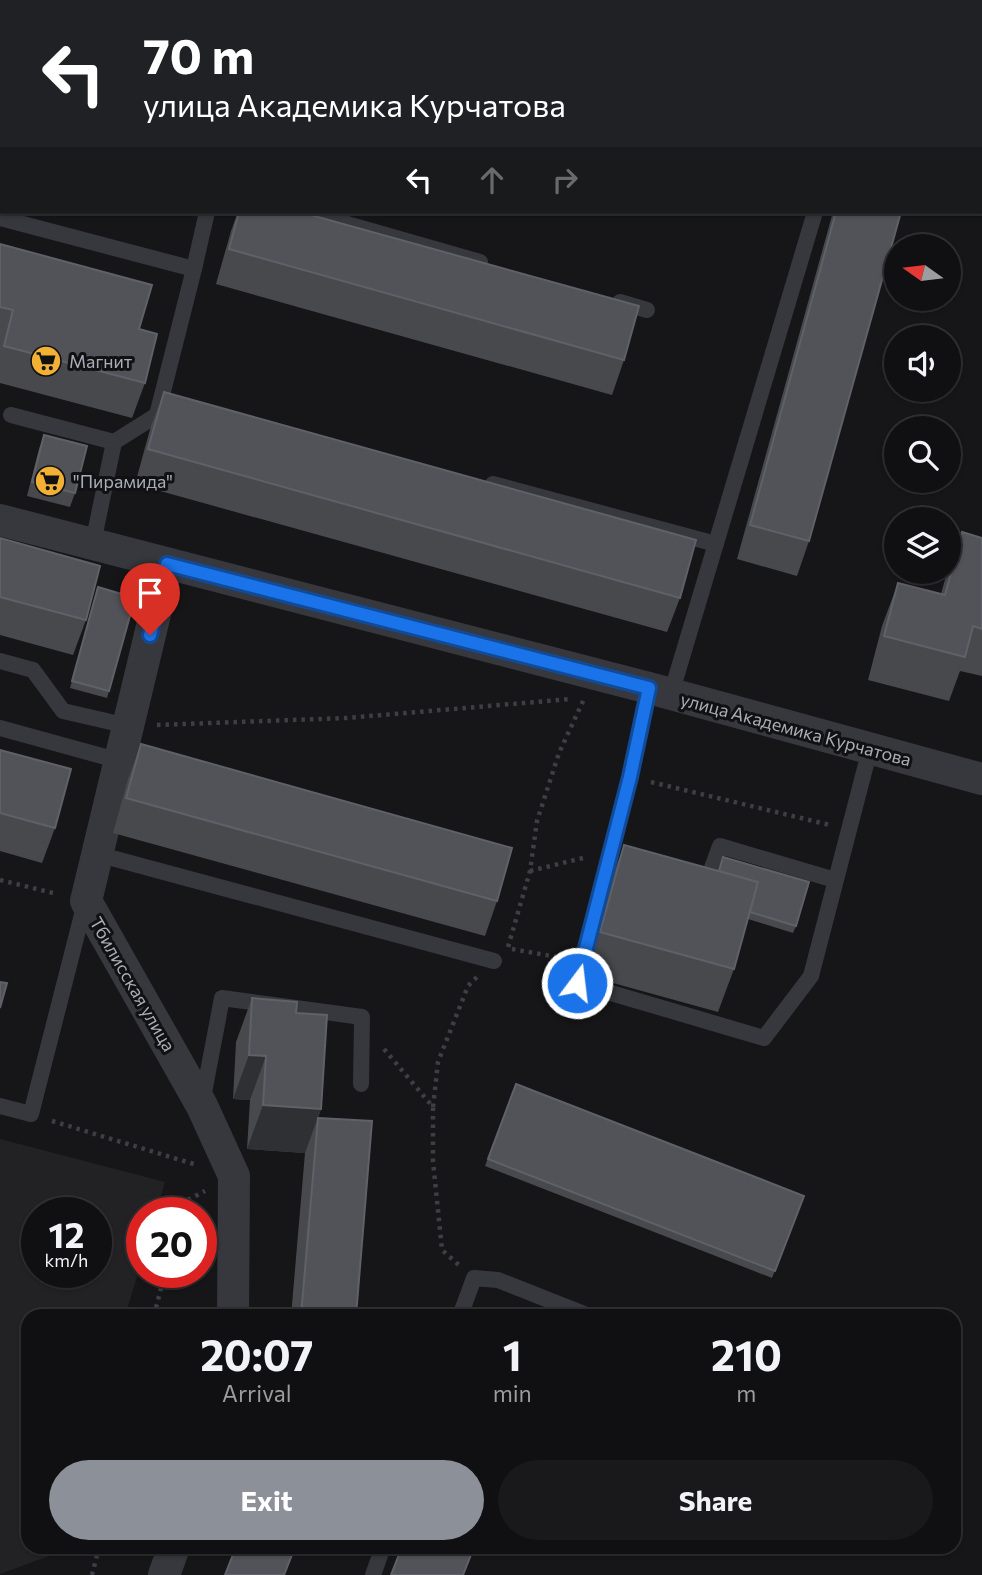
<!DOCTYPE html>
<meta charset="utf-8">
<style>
body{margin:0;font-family:Commissioner,sans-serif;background:#19191b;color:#f1f3f6;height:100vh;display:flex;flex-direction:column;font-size:26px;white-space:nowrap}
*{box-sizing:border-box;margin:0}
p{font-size:23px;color:#9c9d9f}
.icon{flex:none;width:38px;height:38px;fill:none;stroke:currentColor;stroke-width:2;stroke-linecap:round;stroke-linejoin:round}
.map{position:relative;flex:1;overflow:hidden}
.side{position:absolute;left:21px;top:1309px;width:940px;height:245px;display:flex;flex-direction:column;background:#101012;border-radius:21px;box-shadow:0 2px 5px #0004,0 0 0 2px #303032}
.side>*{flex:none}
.top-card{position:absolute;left:0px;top:0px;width:984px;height:214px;box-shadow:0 2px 5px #0004,0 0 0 2px #303032;background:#202124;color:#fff;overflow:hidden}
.needle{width:46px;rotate:284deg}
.fabs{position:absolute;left:884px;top:234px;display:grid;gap:14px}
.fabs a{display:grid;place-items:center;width:77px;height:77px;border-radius:50%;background:#101012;box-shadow:0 2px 5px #0004,0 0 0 2px #303032;font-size:35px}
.speed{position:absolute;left:21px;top:1197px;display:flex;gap:14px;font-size:35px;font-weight:700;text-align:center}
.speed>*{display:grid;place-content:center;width:91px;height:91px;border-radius:50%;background:#101012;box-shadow:0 2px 5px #0004,0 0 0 2px #303032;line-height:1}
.speed small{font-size:18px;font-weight:400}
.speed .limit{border:10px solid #d22;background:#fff;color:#111}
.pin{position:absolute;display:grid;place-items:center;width:60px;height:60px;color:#fff;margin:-72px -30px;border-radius:50% 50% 50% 0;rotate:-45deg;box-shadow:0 0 7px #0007}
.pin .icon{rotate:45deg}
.me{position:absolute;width:77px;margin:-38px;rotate:15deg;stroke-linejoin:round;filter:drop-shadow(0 0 5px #0008)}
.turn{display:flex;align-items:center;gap:24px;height:147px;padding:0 28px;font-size:32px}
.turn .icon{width:91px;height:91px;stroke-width:2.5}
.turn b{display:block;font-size:49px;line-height:60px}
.lanes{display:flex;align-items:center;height:66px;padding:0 28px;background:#0003;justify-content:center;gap:35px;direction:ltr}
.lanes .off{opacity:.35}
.eta{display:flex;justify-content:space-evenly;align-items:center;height:119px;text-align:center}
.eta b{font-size:42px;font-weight:700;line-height:49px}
.primary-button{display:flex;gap:14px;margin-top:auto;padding:14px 28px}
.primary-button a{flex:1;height:80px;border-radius:42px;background:#8c9099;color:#fff;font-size:28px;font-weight:700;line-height:80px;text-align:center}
.primary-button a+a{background:#19191b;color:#f1f3f6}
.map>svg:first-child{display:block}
.built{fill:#222225;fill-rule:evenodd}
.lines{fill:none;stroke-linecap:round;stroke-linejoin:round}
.path{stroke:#3d3f44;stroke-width:4.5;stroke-dasharray:3.5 5;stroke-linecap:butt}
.service{stroke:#37383d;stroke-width:16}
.minor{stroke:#37383d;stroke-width:32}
.wall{fill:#47494d}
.shaded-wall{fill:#2f3033}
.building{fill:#525359;stroke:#5f6168;stroke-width:2}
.route-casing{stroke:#114b97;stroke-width:18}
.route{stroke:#1a73e8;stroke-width:12}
.labels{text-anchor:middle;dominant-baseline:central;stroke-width:6;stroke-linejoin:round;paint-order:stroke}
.poi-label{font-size:18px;fill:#a8adb8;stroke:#111113;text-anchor:start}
.street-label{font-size:18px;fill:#a8adb8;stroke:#111113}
</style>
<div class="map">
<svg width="982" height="1575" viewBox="0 0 982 1575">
<rect width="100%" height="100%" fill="#161618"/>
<!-- built -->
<path class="built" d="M 0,1139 L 165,1182 L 156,1213 L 142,1213 L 142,1260 L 125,1316 L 28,1316 L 28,1547 L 54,1547 L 52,1555 L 0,1574 ZM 37,1213 L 96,1213 L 96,1272 L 37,1272 Z"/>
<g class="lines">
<!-- path -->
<g class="path">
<path d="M 157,725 L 347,718 L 571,699"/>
<path d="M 651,782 L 830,825"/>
<path d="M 530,871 L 587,857"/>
<path d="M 0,880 L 57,894"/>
<path d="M 508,947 L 530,871 L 537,821 L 559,753 L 584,699"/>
<path d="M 512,949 L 562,958"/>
<path d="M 384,1049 L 433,1107 L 433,1161 L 442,1250 L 460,1266"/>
<path d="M 433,1107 L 438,1062 L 468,986 L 477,977"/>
<path d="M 52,1121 L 197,1165"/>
<path d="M 179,1213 L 182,1203 L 205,1191"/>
<path d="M 154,1316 L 165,1272"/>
<path d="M 92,1575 L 99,1547"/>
</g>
<!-- service -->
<g class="service">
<path d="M 403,0 L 409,2"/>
<path d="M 849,0 L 852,2"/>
<path d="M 320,2 L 321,0"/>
<path d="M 576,2 L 577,0"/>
<path d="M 305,212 L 480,262"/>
<path d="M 0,218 L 194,269 L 157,415 L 114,442"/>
<path d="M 194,269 L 207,212"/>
<path d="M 620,302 L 647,310"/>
<path d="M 11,415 L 114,442 L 93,543"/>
<path d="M 493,484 L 716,544"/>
<path d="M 0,661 L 33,670 L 63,711 L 128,726"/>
<path d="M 649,688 L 630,777 L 577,983 L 764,1038 L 811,976 L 870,749"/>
<path d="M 671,694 L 815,212"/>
<path d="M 0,728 L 120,761"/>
<path d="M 97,854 L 494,961"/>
<path d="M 698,873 L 709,876 L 720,846 L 835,880"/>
<path d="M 202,1103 L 222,998 L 362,1017 L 361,1084"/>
<path d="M 0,1106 L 31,1114 L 85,903"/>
<path d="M 460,1316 L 474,1278 L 498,1280 L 589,1316"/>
<path d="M 373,1575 L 383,1547"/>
</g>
<!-- minor -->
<g class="minor">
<path d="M 0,520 L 649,688 L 982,779"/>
<path d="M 167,564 L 86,901 L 202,1106 L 234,1176 L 233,1316"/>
<path d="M 164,1575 L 174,1547"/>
</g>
</g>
<!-- wall -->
<g class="wall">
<path d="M 238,212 L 300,212 L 624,360 L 612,395 L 216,284 L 231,231 Z"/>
<path d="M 833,212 L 901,212 L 809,541 L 797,576 L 737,559 Z"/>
<path d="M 0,244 L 139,329 L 145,383 L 132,418 L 0,383 Z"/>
<path d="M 164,392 L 680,598 L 667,632 L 135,484 L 151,426 Z"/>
<path d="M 44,435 L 75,493 L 70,507 L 27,496 L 39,449 Z"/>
<path d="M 962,532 L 982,538 L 982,676 L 960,671 L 949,701 L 868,680 L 882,626 L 898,583 L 941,594 L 946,576 L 947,572 L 948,572 L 948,569 Z"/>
<path d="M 0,538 L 86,620 L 73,655 L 0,635 Z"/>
<path d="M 98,587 L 109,691 L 107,698 L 70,688 Z"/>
<path d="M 141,744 L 497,901 L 485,936 L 113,833 L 128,779 Z"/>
<path d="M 0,750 L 55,828 L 42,863 L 0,851 Z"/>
<path d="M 624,845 L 796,926 L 793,933 L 748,919 L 734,969 L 718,1012 L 584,975 L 608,888 Z"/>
<path d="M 252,998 L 296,1013 L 321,1109 L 318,1118 L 356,1316 L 291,1316 L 305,1153 L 247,1149 L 250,1100 L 233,1099 L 236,1042 Z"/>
<path d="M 516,1084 L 804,1196 L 772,1278 L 485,1166 Z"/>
</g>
<!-- shaded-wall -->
<g class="shaded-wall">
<path d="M 249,1055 L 266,1056 L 250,1100 L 233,1099 Z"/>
<path d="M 263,1105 L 321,1109 L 305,1153 L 247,1149 Z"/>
</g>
<!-- building -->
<g class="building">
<path d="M 332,0 L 362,0 L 368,2 L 331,2 Z"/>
<path d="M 895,0 L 937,0 L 943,2 L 895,2 Z"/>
<path d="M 239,212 L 300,212 L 639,306 L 624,360 L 229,249 Z"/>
<path d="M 836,212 L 901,212 L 809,541 L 750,525 Z"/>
<path d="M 0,244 L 152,285 L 139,329 L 157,334 L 145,383 L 4,346 L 13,310 L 0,307 Z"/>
<path d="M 164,392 L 696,540 L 680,598 L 148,449 Z"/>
<path d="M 44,435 L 87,446 L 75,493 L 32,482 Z"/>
<path d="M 962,532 L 982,538 L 982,629 L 973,626 L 965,657 L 884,636 L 898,583 L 945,595 Z"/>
<path d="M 0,538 L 100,566 L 86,620 L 0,597 Z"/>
<path d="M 98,587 L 135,598 L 109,691 L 72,681 Z"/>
<path d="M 141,744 L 512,848 L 497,901 L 126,798 Z"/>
<path d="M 0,750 L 71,769 L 55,828 L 0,813 Z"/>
<path d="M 624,845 L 758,882 L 734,969 L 600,932 Z"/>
<path d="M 723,857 L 809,882 L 796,926 L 750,912 L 758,882 L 719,871 Z"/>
<path d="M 0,982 L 7,983 L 0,1008 Z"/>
<path d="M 252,998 L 297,1002 L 296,1013 L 327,1015 L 321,1109 L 263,1105 L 266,1056 L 249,1055 Z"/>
<path d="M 516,1084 L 804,1196 L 775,1271 L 488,1159 Z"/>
<path d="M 318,1118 L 372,1121 L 356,1316 L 301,1316 Z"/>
<path d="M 236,1547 L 295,1547 L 284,1575 L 225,1575 Z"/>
<path d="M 402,1547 L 474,1547 L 463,1575 L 391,1575 Z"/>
</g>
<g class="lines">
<!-- route casing -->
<g class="route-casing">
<path id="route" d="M 150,635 L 167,564 L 649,688 L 630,777 L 577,983"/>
</g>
<!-- route -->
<use href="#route" class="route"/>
</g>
<!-- icons -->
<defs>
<g id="supermarket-disc" transform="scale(1.575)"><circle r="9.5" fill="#f2b134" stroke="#111113"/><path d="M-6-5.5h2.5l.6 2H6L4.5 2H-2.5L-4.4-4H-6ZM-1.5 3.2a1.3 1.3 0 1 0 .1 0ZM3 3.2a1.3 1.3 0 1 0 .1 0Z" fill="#111"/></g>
</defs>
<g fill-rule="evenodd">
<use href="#supermarket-disc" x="46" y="361"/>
<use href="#supermarket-disc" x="50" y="481"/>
</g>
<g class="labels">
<!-- poi labels -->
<g class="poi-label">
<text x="69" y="361">Магнит</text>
<text x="73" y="481">"Пирамида"</text>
</g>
<!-- street labels -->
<g class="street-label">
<text transform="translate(796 729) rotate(15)">улица Академика Курчатова</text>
<text transform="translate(133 984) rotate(60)">Тбилисская улица</text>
</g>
</g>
</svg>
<div class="fabs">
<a><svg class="needle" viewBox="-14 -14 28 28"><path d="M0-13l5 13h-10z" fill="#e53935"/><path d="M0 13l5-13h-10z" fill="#9c9d9f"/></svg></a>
<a><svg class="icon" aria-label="sound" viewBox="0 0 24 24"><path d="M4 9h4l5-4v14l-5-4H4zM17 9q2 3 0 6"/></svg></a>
<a><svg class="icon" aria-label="search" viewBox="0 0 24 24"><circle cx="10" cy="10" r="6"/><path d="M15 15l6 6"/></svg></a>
<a><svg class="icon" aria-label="layers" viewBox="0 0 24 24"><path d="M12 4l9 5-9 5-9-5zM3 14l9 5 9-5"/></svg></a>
</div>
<div class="speed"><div>12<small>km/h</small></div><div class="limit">20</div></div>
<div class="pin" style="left:150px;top:635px;background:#d93025"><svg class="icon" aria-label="arrive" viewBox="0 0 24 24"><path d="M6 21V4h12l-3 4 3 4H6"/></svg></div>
<svg class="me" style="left:577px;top:983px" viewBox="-20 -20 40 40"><circle r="17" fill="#1a73e8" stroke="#fff" stroke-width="3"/><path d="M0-11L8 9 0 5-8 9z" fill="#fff"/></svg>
<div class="top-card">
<div class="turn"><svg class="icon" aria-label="left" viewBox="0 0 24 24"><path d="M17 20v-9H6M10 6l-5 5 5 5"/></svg><div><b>70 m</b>улица Академика Курчатова</div></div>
<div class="lanes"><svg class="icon" aria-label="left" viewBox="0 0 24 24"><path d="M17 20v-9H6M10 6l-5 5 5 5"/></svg><svg class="icon off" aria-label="ahead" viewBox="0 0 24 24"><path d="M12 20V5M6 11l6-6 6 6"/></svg><svg class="icon off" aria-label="right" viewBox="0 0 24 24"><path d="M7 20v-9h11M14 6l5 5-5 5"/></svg></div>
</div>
<section class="side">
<div class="eta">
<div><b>20:07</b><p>Arrival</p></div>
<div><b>1</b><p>min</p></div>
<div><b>210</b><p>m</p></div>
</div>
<div class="primary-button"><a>Exit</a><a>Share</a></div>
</section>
</div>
